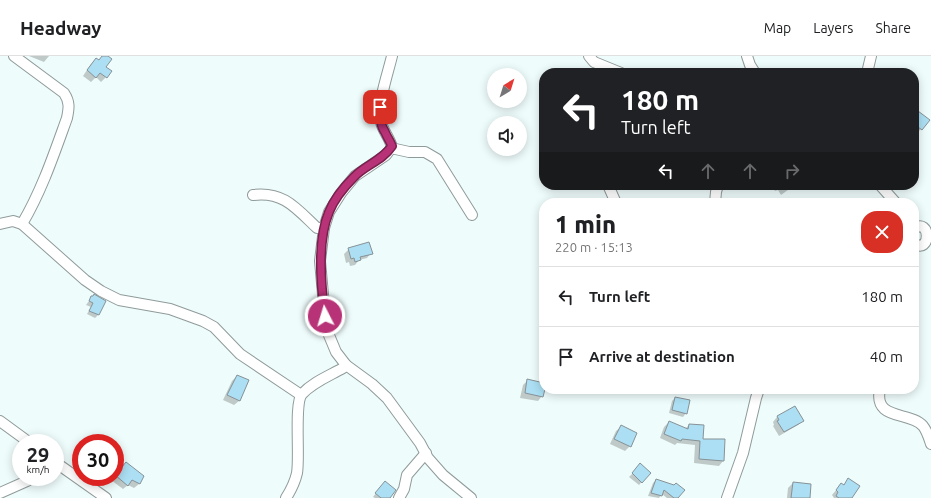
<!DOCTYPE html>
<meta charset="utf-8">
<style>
body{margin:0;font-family:Ubuntu,sans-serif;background:#f2f2f2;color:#202124;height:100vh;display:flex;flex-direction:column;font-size:15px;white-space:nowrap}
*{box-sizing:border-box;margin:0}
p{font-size:13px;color:#757577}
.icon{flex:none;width:22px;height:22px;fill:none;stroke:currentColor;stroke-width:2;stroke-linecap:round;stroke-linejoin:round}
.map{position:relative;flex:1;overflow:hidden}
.sheet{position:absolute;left:539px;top:142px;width:380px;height:196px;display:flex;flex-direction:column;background:#fff;border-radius:16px;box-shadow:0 2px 10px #0003}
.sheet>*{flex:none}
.hud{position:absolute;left:539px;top:12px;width:380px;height:122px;border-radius:16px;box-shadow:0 2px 10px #0003;background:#202124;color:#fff;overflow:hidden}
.needle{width:26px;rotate:38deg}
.controls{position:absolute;left:487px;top:12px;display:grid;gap:8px}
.controls a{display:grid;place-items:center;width:40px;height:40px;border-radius:50%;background:#fff;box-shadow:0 2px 10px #0003;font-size:20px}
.speed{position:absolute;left:12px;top:378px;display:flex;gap:8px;font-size:20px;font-weight:700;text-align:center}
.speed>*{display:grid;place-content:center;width:52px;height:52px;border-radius:50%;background:#fff;box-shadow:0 2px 10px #0003;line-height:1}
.speed small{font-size:10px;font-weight:400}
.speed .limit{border:6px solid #d22;background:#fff;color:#111}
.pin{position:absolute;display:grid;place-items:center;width:34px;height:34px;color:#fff;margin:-17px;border-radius:8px;box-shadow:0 2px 6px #0006}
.me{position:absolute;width:44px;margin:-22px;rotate:355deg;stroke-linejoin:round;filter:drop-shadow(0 0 3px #0008)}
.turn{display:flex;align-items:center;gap:14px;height:84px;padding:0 16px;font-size:18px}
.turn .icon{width:52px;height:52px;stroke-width:2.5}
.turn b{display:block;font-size:28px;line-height:34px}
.lanes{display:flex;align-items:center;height:38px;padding:0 16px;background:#0003;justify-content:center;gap:20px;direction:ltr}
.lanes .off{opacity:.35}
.round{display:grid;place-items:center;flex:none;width:42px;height:42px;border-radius:16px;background:#f2f2f2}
.summary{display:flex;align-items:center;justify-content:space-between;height:68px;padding:0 16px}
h1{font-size:24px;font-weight:800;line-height:30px}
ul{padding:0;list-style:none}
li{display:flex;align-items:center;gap:12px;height:60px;padding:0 16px;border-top:1px solid #e0e0e0}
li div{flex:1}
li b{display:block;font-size:15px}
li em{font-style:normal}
header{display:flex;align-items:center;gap:24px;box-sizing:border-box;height:56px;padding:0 20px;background:#fff;border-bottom:1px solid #e0e0e0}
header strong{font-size:19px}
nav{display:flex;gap:22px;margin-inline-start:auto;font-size:14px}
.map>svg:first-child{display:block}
.shadow{fill:#0003}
.building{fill:#acdff3;stroke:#879297}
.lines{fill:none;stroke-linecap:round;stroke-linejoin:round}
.minor-casing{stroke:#8f9b9a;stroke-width:12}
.minor{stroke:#fff;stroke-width:10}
.route-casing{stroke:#77204d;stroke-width:10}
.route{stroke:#b73276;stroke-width:7}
</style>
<header>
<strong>Headway</strong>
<nav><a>Map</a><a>Layers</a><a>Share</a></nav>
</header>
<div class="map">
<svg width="931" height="442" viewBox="0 0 931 442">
<rect width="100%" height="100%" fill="#eefcfb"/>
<!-- shadow -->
<g class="shadow">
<path d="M 29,0 L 49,0 L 44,6 Z"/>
<path d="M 103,0 L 107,0 L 105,11 L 106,21 L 101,26 L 96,21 L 91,26 L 83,20 L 91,8 L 98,5 Z"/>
<path d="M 914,53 L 928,64 L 916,79 L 914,77 Z"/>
<path d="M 771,129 L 791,129 L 792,131 L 781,139 L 778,134 L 775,135 Z"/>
<path d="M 855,144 L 856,147 L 841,147 Z"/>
<path d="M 349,193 L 371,197 L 367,202 L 359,204 L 355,209 L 350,210 L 349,206 L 346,207 L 344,198 Z"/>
<path d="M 92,241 L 105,245 L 98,259 L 95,262 L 87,258 L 91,251 L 86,249 Z"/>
<path d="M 237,320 L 248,325 L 239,345 L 234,349 L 223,344 L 232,325 Z"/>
<path d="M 528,324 L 542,340 L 538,345 L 520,342 L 523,329 Z"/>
<path d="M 675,342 L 686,357 L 683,361 L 669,357 L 672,345 Z"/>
<path d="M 795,351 L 803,364 L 798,369 L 779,380 L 773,370 L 774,369 L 773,366 L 777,361 Z"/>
<path d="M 669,366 L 685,373 L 689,369 L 723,405 L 719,410 L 694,407 L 695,389 L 677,387 L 675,389 L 660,382 L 664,371 Z"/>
<path d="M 621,371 L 630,390 L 625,395 L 610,388 L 616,375 Z"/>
<path d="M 641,409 L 650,417 L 639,429 L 629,421 Z"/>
<path d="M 122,411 L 143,421 L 139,428 L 134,432 L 128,429 L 123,433 L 111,424 Z"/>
<path d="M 656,424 L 677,442 L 667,442 L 662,438 L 659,442 L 648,440 L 653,427 Z"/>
<path d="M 849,424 L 850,442 L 834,442 L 832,439 L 837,433 L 841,428 L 843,429 Z"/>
<path d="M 793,427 L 809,442 L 787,442 L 788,432 Z"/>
<path d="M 382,429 L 389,442 L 375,442 L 373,441 Z"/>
</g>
<!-- building -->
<g class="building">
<path d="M 102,0 L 108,0 L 112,3 L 106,11 L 112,15 L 107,22 L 100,17 L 96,22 L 87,14 L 96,2 L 99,4 Z"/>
<path d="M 914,52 L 930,64 L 922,74 L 914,68 Z"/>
<path d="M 369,186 L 373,198 L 360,201 L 361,204 L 355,206 L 354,202 L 351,203 L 348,192 Z"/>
<path d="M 94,238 L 106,245 L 99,259 L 89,255 L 93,247 L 89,245 L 91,240 L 93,240 Z"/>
<path d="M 237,319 L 249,324 L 240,345 L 227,339 Z"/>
<path d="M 527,323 L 544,327 L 545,333 L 543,341 L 525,337 Z"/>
<path d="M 675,341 L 690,344 L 687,358 L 672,354 Z"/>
<path d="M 795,350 L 804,365 L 784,376 L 777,365 L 779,364 L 777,360 Z"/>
<path d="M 669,365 L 688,373 L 689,368 L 704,369 L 703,383 L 725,383 L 724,405 L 699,403 L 700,385 L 682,383 L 681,385 L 664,378 Z"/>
<path d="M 621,369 L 637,377 L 631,391 L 614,383 Z"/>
<path d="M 126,406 L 144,420 L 140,428 L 132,424 L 128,430 L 115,419 Z"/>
<path d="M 640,407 L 651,417 L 642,427 L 632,417 Z"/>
<path d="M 848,422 L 860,430 L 852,442 L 839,442 L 836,440 L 838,436 L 836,434 L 841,427 L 844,429 Z"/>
<path d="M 656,423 L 674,429 L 676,427 L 685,434 L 678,442 L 674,442 L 664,434 L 662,440 L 651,437 Z"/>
<path d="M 385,425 L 396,434 L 390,442 L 381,442 L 375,437 Z"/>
<path d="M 793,426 L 811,428 L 810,442 L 791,442 Z"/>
</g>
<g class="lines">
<!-- minor casing -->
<g class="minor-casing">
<g id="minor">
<path d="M 14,0 L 64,37 C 70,46 69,52 67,62 C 54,98 42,134 22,168"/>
<path d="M 392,0 C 388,17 378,45 380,62 C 381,73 389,80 392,91 L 386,99 L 355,120 L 341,137 L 329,156 L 324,172 L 320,205 L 326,272 L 336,296 L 346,309 L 372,328 L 387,342 L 420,387 L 428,402 L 443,419 L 471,442"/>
<path d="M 589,0 L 594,6 L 621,17"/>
<path d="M 747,0 L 750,9 L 755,17"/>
<path d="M 867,17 L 871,0"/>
<path d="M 391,92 L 409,96 L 425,96 L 437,103 L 472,159"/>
<path d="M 608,129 L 616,147"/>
<path d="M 880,129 L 896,147"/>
<path d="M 253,139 C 283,135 296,152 317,172 L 324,172"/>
<path d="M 715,147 L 716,136 L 718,129"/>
<path d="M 0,168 L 13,165 L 22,168 L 85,224 L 101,235 L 119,244 L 170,253 L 203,265 L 214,271 L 240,298 L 301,339"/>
<path d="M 914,173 C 931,160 931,200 914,187"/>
<path d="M 880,333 C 873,365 910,355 923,370 C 927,375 929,382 931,388"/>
<path d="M 0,365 L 30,387"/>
<path d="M 55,406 L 106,442"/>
<path d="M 0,437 L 27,425 L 33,421"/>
<path d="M 286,442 C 291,434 295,426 297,417 C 300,400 294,347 302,338 C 313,326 329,320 343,312 L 346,309"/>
<path d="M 399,442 L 404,433 L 407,419 L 426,397"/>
<path d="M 727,442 L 743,397 L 756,342 L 759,333"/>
</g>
</g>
<!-- minor -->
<use href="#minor" class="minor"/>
</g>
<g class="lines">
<!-- route casing -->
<g class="route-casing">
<path id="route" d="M 325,260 C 321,231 317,184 329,156 C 334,143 344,131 354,121 C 365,109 382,105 392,90 C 390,85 387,81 385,76 C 380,69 380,60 380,51"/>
</g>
<!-- route -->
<use href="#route" class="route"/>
</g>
</svg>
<div class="controls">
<a><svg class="needle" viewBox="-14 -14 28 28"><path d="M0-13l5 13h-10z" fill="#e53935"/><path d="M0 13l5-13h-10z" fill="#757577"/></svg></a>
<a><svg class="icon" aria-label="sound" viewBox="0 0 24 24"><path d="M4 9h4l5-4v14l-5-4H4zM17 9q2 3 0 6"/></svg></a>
</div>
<div class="speed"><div>29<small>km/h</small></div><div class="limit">30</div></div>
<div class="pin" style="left:380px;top:51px;background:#d93025"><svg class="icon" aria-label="arrive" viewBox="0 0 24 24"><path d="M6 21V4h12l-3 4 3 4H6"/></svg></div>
<svg class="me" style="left:325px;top:260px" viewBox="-20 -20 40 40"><circle r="17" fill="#b73276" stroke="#fff" stroke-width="3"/><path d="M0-11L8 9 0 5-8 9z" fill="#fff"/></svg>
<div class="hud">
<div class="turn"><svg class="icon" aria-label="left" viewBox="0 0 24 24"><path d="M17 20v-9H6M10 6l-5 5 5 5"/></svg><div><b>180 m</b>Turn left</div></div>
<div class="lanes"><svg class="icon" aria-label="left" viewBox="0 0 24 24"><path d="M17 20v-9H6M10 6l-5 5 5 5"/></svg><svg class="icon off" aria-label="ahead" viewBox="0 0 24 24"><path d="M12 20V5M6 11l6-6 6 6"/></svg><svg class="icon off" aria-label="ahead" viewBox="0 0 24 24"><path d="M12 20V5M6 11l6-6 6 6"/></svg><svg class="icon off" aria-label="right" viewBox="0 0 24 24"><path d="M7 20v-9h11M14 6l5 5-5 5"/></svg></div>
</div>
<section class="sheet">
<div class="summary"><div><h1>1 min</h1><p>220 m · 15:13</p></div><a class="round" style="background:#d93025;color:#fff"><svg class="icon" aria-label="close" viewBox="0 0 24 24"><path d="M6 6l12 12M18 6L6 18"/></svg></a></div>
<ul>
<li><svg class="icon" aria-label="left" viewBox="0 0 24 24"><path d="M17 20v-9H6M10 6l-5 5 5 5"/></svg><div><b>Turn left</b></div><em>180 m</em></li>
<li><svg class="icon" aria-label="arrive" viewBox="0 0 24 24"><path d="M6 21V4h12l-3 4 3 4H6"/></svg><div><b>Arrive at destination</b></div><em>40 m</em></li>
</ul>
</section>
</div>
